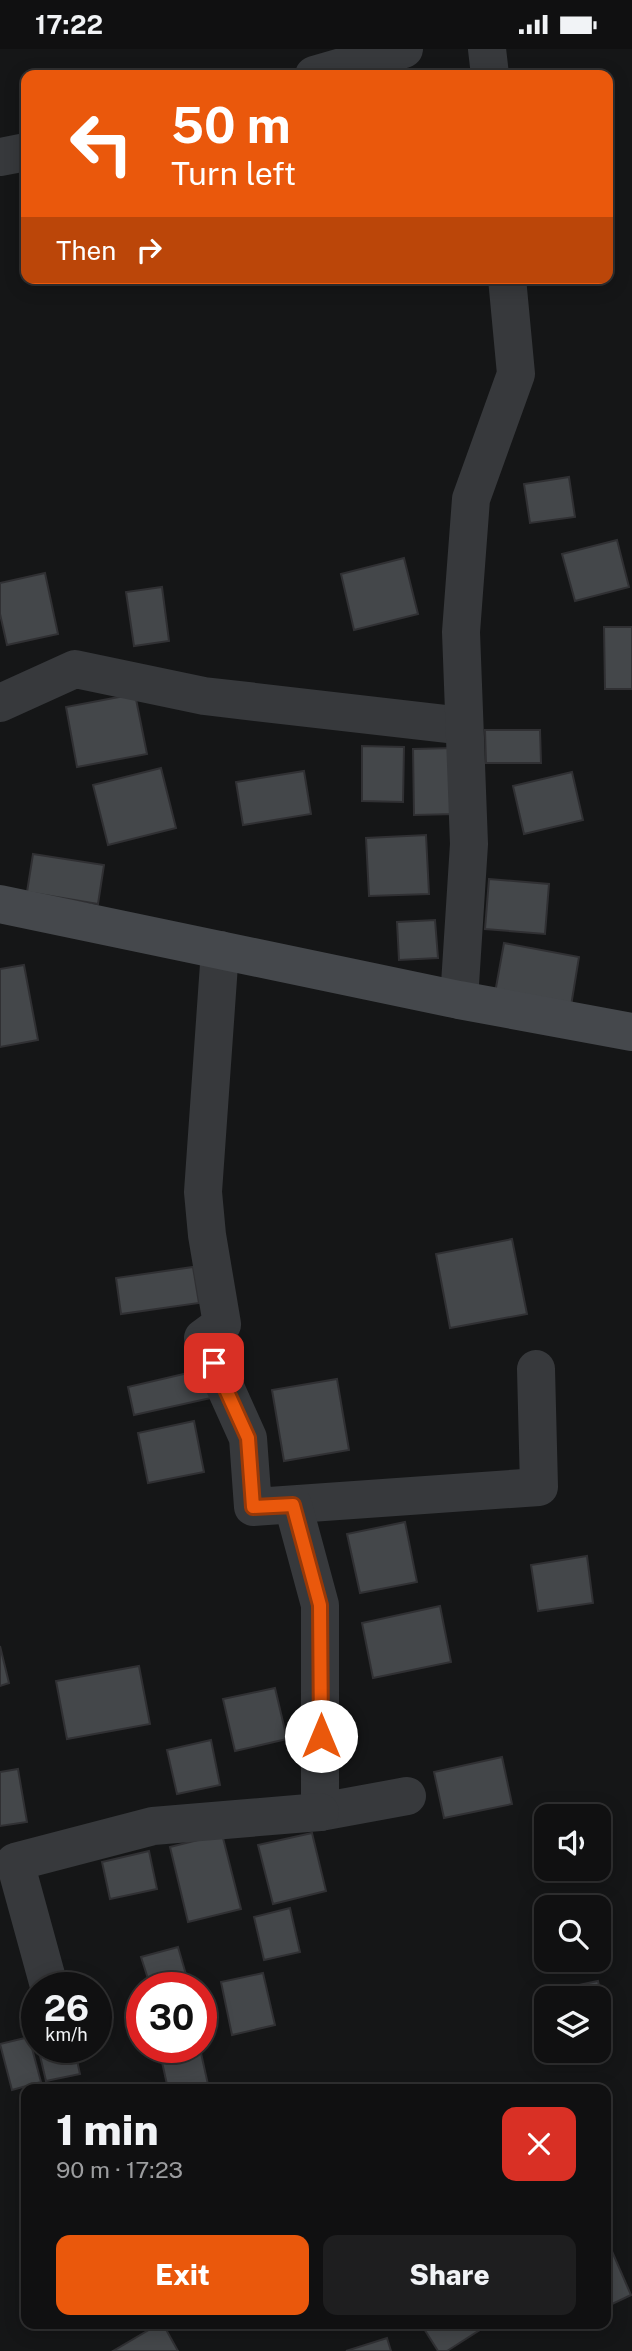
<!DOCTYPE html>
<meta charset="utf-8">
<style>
body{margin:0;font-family:"Public Sans",sans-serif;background:#1e1e1f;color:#f1f3f6;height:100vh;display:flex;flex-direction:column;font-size:26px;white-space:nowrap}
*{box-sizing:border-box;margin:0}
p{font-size:23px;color:#9c9d9f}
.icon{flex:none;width:38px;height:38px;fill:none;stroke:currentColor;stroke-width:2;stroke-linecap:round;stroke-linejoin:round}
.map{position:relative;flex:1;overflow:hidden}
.side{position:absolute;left:21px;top:2035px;width:590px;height:245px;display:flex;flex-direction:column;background:#101011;border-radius:14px;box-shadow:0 4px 18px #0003,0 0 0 2px #303031}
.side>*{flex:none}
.guide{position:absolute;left:21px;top:21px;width:592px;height:214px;border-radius:14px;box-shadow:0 4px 18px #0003,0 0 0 2px #303031;background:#ea580c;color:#fff;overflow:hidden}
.buttons{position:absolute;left:534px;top:1755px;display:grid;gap:14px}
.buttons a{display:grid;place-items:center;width:77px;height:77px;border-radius:14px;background:#101011;box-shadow:0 4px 18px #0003,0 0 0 2px #303031;font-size:35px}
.speed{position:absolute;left:21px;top:1923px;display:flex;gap:14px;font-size:35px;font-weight:700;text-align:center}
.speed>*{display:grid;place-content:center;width:91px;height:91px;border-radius:50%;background:#101011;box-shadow:0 4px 18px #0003,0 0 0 2px #303031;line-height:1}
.speed small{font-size:18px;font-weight:400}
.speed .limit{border:10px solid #d22;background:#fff;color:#111}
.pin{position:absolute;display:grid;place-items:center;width:60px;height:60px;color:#fff;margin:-30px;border-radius:14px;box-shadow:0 4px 10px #0006}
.me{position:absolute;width:77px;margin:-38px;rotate:0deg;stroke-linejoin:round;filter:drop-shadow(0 0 5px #0008)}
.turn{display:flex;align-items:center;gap:24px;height:147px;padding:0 35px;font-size:32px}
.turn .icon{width:91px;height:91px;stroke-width:2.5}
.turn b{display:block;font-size:49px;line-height:60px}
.then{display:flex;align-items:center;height:66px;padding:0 35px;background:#0003;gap:14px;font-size:26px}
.round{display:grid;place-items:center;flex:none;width:74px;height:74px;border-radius:14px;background:#1e1e1f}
.headline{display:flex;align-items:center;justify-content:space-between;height:119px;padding:0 35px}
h1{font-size:42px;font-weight:800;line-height:52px}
.button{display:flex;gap:14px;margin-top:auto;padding:14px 35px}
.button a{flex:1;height:80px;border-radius:14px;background:#ea580c;color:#fff;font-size:28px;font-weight:800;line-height:80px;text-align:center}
.button a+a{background:#1e1e1f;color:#f1f3f6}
.status{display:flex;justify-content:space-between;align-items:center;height:49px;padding:0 35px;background:#101011;direction:ltr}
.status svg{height:19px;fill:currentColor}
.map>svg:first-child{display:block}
.building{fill:#44474a;stroke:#303033;stroke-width:2}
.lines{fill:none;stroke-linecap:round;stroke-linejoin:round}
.street{stroke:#37393c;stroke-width:38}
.secondary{stroke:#45484c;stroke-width:38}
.route-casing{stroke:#983908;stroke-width:18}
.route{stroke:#ea580c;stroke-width:12}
</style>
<div class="status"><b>17:22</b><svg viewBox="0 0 49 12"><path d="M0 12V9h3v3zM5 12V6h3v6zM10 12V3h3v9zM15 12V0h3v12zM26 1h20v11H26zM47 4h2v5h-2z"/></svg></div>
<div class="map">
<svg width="632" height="2302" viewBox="0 0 632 2302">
<rect width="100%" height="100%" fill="#151617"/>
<!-- building -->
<g class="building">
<path d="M 569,428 L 575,468 L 530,474 L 524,435 Z"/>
<path d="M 617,491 L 629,538 L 575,552 L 562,505 Z"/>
<path d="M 404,509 L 418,565 L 354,581 L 341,525 Z"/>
<path d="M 45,524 L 58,585 L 7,596 L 0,565 L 0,534 Z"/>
<path d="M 162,538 L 169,592 L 134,597 L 126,543 Z"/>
<path d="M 604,578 L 632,578 L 632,640 L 605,640 Z"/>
<path d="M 135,645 L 147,705 L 77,718 L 66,658 Z"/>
<path d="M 485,681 L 540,681 L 541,714 L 486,714 Z"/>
<path d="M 362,697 L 404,698 L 403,753 L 362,752 Z"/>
<path d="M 455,699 L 456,765 L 414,766 L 413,700 Z"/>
<path d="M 161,719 L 176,779 L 108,796 L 93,736 Z"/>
<path d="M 304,722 L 311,765 L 243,776 L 236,733 Z"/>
<path d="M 572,723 L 583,771 L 524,785 L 513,737 Z"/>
<path d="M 426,786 L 429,845 L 369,847 L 366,789 Z"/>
<path d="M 33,805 L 104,816 L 98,855 L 27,843 Z"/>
<path d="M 489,830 L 549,835 L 545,885 L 485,880 Z"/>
<path d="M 435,871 L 438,909 L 399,911 L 397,873 Z"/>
<path d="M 504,894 L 579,908 L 571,957 L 495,944 Z"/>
<path d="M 24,916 L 38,991 L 0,998 L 0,920 Z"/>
<path d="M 512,1190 L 527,1265 L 450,1279 L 436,1205 Z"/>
<path d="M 193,1218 L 199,1254 L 121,1265 L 116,1229 Z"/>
<path d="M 205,1320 L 211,1349 L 134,1366 L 128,1338 Z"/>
<path d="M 337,1330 L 349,1401 L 284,1412 L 272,1341 Z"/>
<path d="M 194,1372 L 204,1423 L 148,1434 L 138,1384 Z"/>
<path d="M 405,1473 L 417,1533 L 360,1544 L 347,1485 Z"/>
<path d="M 587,1507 L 593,1554 L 538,1562 L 531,1516 Z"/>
<path d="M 440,1557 L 451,1613 L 373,1629 L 362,1574 Z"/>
<path d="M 0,1597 L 9,1634 L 0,1637 Z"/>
<path d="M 139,1617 L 150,1675 L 67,1690 L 56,1632 Z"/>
<path d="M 275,1639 L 287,1690 L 235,1702 L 223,1650 Z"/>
<path d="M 211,1691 L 220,1736 L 177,1745 L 167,1701 Z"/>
<path d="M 502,1708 L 512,1755 L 444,1769 L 434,1723 Z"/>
<path d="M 18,1720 L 27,1773 L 0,1777 L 0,1723 Z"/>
<path d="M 312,1784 L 326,1842 L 273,1855 L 258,1796 Z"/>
<path d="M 222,1785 L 241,1860 L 188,1873 L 170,1798 Z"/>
<path d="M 149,1802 L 157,1840 L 110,1850 L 102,1813 Z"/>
<path d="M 290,1859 L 300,1903 L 264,1911 L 254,1868 Z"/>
<path d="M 178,1898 L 187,1929 L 151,1939 L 141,1908 Z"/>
<path d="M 263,1924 L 275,1976 L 232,1986 L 221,1933 Z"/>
<path d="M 598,1932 L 608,1979 L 598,1981 L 598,1950 L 546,1950 L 546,1975 L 540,1944 Z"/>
<path d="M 29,1988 L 41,2033 L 12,2041 L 0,1995 Z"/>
<path d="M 38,1998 L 74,1998 L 80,2025 L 46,2032 Z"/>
<path d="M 201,2004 L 209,2040 L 168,2040 L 162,2013 Z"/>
<path d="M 611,2200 L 631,2246 L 606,2258 L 606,2203 Z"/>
<path d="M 159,2275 L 163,2275 L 178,2302 L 113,2302 Z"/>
<path d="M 421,2275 L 484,2275 L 486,2277 L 447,2302 L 438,2302 Z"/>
<path d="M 387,2289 L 391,2302 L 346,2302 Z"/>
</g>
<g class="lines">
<!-- street -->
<g class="street">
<path d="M 487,0 L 490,26"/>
<path d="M 314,26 L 404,0"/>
<path d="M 0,108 L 26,103"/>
<path d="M 0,654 L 75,620 L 204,647 L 464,677"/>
<path d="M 220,901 L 203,1143 L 207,1186 L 222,1275 L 203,1289 L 248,1389 L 253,1458 L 539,1438 L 536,1320"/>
<path d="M 459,951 L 469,795 L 461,583 L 471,450 L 516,325 L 507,229"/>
<path d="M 293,1456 L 320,1556 L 320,1763 L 407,1747"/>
<path d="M 49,1937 L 15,1813 L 153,1777 L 320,1763"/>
</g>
<!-- secondary -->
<path class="secondary" d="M 0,855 L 459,951 L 632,983"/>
</g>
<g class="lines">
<!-- route casing -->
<g class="route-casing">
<path id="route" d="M 214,1314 L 248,1389 L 253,1458 L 293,1456 L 320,1556 L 321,1687"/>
</g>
<!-- route -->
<use href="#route" class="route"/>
</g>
</svg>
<div class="buttons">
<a><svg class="icon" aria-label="sound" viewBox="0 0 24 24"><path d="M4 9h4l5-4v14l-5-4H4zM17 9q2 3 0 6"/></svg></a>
<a><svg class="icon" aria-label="search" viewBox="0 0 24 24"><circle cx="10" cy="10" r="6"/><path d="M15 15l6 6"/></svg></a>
<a><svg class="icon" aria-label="layers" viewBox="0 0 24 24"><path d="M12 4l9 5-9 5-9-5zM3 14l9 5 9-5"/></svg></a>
</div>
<div class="speed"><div>26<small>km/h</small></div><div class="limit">30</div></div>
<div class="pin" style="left:214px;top:1314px;background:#d93025"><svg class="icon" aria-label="arrive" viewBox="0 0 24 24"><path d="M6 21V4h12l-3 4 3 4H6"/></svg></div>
<svg class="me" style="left:321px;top:1687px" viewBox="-20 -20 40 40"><circle r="19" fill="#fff"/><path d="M0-13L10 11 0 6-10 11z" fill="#ea580c"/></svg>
<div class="guide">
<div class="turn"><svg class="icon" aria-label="left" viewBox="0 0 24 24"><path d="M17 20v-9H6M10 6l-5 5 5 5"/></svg><div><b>50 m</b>Turn left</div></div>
<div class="then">Then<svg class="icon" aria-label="right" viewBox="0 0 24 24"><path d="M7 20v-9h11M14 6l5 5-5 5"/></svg></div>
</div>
<section class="side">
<div class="headline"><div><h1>1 min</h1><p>90 m · 17:23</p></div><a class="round" style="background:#d93025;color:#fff"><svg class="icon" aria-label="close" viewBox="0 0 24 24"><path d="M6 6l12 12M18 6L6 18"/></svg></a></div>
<div class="button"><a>Exit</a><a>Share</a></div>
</section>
</div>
